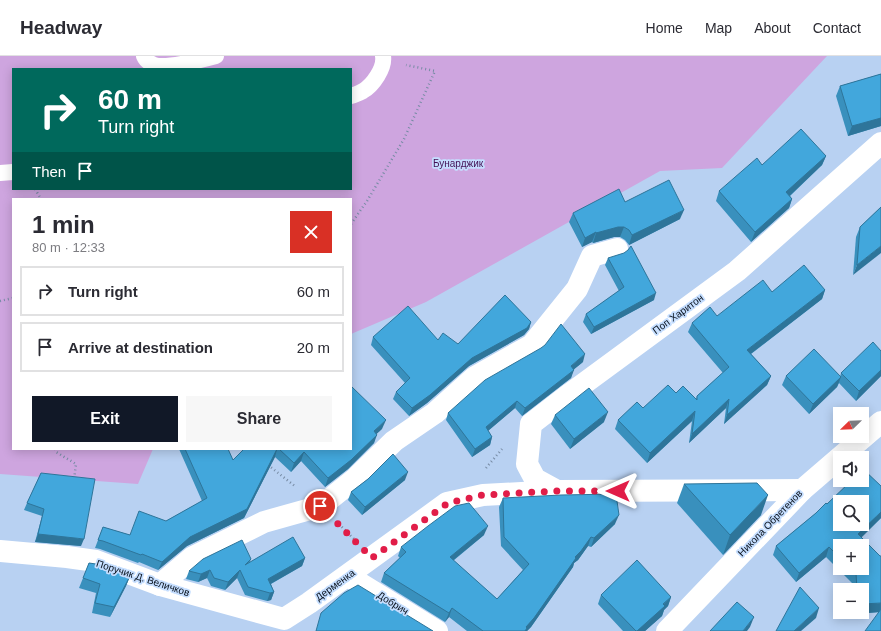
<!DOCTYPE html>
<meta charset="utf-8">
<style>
body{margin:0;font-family:Arial,sans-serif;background:#f7f7f7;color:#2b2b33;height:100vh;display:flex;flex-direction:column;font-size:15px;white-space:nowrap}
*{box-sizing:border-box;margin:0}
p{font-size:13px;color:#7c7c81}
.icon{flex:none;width:22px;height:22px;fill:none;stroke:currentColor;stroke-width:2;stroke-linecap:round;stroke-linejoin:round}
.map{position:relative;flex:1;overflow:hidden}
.sheet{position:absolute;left:12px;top:142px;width:340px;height:252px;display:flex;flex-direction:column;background:#fff;border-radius:0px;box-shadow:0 2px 10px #0003}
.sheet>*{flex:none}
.banner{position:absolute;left:12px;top:12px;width:340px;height:122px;border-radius:0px;box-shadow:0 2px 10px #0003;background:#00695c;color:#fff;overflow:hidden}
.needle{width:26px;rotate:247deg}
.controls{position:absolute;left:833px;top:351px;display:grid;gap:8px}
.controls a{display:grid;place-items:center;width:36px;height:36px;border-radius:0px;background:#fff;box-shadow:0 2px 10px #0003;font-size:20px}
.pin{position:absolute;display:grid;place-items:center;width:34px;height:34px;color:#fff;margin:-17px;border:2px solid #fff;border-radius:50%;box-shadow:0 1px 4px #0007}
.me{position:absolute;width:44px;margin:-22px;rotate:270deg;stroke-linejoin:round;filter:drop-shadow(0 0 3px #0008)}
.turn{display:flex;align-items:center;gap:14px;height:84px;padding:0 20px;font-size:18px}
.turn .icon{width:52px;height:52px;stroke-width:2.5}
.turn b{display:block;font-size:28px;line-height:34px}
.then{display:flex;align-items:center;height:38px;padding:0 20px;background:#0003;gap:8px;font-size:15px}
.round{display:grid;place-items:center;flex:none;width:42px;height:42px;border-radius:0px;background:#f7f7f7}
.overview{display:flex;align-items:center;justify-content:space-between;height:68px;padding:0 20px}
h1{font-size:24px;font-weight:600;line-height:30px}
.button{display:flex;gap:8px;margin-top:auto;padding:8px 20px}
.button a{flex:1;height:46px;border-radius:0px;background:#111827;color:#fff;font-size:16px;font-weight:600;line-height:46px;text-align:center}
.button a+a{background:#f7f7f7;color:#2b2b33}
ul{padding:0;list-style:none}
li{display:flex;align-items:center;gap:12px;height:50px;margin:0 8px 6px;padding:0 12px;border:2px solid #e1e1e2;border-radius:0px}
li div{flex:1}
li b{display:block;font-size:15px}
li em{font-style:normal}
header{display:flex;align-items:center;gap:24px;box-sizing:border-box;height:56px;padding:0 20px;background:#fff;border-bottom:1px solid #e1e1e2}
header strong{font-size:19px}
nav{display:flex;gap:22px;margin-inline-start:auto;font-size:14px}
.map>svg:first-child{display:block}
.green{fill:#cea5df;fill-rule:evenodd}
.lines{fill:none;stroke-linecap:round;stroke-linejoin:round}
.path{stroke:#778ba4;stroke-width:2.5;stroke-dasharray:1 3;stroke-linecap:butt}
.service{stroke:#fff;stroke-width:16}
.pedestrian{stroke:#fff;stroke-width:22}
.minor{stroke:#fff;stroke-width:22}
.wall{fill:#3990bd;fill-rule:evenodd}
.shaded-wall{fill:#2e759a}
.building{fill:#42a7dc;stroke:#2e759a;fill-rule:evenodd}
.route{stroke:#e11d48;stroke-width:7;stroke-dasharray:0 12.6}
.labels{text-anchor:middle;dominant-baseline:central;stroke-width:3.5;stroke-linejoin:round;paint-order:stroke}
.park-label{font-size:10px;fill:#431155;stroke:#c5deff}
.street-label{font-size:10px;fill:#08111c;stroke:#c5deff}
</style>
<header>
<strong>Headway</strong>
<nav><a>Home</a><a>Map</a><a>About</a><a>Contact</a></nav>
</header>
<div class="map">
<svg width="881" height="575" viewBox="0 0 881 575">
<rect width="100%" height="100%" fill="#b8d1f2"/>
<!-- green -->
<path class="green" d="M 0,0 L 827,0 L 722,112 L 660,115 L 426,246 L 351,278 L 351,143 L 13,143 L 13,393 L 153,393 L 138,428 L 0,418 ZM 13,13 L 351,13 L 351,133 L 13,133 Z"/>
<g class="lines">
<!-- path -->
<g class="path">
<path d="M 35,133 L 41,143"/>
<path d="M 351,168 L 367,145 L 404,83 L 435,15 L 406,9"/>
<path d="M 0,245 L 13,242"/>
<path d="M 55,393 L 56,396 L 76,408 L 74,424"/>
<path d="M 268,409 L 296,431"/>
<path d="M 486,412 L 502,393"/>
<path d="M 339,468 L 354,483"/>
</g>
<!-- service -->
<g class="service">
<path d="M 144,0 C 146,5 153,10 159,10 C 174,11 201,4 216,0"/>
<path d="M 351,40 C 355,39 359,37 363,35 C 373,29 385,12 383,0"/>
<path d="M 0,117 L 13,116"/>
</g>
<!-- pedestrian -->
<path class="pedestrian" d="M 348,520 L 437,575"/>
<!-- minor -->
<g class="minor">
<path d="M 557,435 L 535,423 L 527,408 L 531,368 L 571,337 L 737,215 L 881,87"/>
<path d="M 0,495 L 67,501 L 96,505 L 160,529 L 284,563 L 309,547 L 447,447 L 483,439 L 557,435 L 802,434"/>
<path d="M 160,529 L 193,501 L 264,466 L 321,450 L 356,422 L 394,385 L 435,357 L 475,321 L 532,289 L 577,233 L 592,200 L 617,193"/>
<path d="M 667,575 L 802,434 L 881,366"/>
</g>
</g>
<!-- wall -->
<g class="wall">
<path d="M 881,18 L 881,70 L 848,80 L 836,40 L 840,30 Z"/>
<path d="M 826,100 L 822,109 L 790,140 L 792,143 L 789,152 L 751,186 L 716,145 L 719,135 L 762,109 Z"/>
<path d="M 625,146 L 680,163 L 629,189 L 625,184 L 620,181 L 614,181 L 593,187 L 592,186 L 582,191 L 569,166 L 573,157 Z"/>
<path d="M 881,151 L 853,219 L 856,181 L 860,171 Z"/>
<path d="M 608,202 L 654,244 L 591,278 L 583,266 L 586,258 L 619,235 L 605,209 Z"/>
<path d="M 825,234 L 822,243 L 751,298 L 771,320 L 767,329 L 724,368 L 726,352 L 689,387 L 692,365 L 647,407 L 615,373 L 618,364 L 676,337 L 696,343 L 697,340 L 723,317 L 688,276 L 692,267 L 717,260 L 772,236 Z"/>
<path d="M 531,266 L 529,273 L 524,279 L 469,310 L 427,347 L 409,360 L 393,343 L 396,336 L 405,327 L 371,289 L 373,281 L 438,284 L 458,288 Z"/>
<path d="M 881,295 L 881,320 L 856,345 L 839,327 L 837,331 L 809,358 L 782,329 L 786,320 L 840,321 L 841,317 Z"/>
<path d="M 583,306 L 573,314 L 571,322 L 522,360 L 515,352 L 488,375 L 492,381 L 490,389 L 472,401 L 446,364 L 448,357 Z"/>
<path d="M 555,359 L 604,366 L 570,393 L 551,368 Z"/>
<path d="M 382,373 L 376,378 L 374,387 L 348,413 L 325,431 L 301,405 L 291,416 L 275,401 L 244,462 L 187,490 L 158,514 L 139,506 L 138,507 L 100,493 L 95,492 L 103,471 L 130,479 L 166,465 L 202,445 L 179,393 L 228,393 L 233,404 L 244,393 L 351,393 Z"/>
<path d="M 41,417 L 81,490 L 35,486 L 42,460 L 24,454 L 27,447 Z"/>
<path d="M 368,423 L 405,424 L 362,459 L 348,444 L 351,436 Z"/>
<path d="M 684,428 L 761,459 L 723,499 L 677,447 Z"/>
<path d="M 503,442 L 615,468 L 591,491 L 588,490 L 578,504 L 574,507 L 573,511 L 531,571 L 527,575 L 467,575 L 449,561 L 445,566 L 381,526 L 384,517 L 400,502 L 398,500 L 401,491 L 484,479 L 453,505 L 497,543 L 523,514 L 501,490 L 499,451 Z"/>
<path d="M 827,448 L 881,462 L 861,481 L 879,556 L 854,558 L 854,556 L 862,556 L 862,534 L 853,534 L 852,527 L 826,501 L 796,526 L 773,499 L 776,490 ZM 840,490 L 862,512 L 840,512 Z"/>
<path d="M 305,502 L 302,510 L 271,528 L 274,536 L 271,544 L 267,545 L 245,539 L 237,522 L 225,534 L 211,530 L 207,522 L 198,526 L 186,523 L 189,515 L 251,503 L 250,506 Z"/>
<path d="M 89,507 L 130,520 L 126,530 L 110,561 L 92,557 L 96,537 L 79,532 Z"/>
<path d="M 601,539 L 671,541 L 668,550 L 664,554 L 662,560 L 645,575 L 623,575 L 598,548 Z"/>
</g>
<!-- shaded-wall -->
<g class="shaded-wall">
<path d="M 881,62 L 881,70 L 848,80 L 852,70 Z"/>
<path d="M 826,100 L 822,109 L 783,146 L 786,136 Z"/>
<path d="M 792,143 L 789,152 L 751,186 L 755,176 Z"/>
<path d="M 684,154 L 680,163 L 629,189 L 632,179 Z"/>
<path d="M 618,171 L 624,171 L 620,181 L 614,181 L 593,187 L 596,177 Z"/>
<path d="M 596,176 L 592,186 L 582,191 L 585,182 Z"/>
<path d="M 881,190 L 881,197 L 853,219 L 857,209 Z"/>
<path d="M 825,234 L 822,243 L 744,303 L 747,294 Z"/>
<path d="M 656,237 L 654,244 L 591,278 L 594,271 Z"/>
<path d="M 531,266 L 529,273 L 524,279 L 469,310 L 427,347 L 409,360 L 412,352 L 472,302 Z"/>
<path d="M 585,298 L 583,306 L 568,318 L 571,310 Z"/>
<path d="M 574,314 L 571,322 L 522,360 L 525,352 Z"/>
<path d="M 881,314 L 881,320 L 856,345 L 859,335 Z"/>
<path d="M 771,320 L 767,329 L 724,368 L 727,359 Z"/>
<path d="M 841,321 L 837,331 L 809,358 L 813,348 Z"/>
<path d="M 729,343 L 726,352 L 689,387 L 692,378 Z"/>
<path d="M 517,345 L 515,352 L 483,379 L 486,371 Z"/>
<path d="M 695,355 L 692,365 L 647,407 L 650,397 Z"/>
<path d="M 608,356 L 604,366 L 570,393 L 574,383 Z"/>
<path d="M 386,364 L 382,373 L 371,383 L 374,375 Z"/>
<path d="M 377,379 L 374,387 L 348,413 L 325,431 L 328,422 Z"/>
<path d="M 492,381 L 490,389 L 472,401 L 475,393 Z"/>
<path d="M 277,393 L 275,401 L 244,462 L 187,490 L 158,514 L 162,506 Z"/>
<path d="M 304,396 L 301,405 L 291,416 L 294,407 Z"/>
<path d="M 408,416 L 405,424 L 362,459 L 365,451 Z"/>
<path d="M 768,439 L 761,459 L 723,499 L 730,479 Z"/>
<path d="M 881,456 L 881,462 L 855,488 L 858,478 Z"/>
<path d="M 619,459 L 615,468 L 591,491 L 594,482 Z"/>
<path d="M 488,470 L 484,479 L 446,510 L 450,501 Z"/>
<path d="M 38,478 L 84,483 L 81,490 L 35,486 Z"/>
<path d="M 591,481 L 588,490 L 578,504 L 574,507 L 573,511 L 531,571 L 527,575 L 524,575 L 526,571 L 575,501 Z"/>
<path d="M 829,491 L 826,501 L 796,526 L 799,517 Z"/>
<path d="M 305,502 L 302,510 L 265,531 L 268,523 Z"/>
<path d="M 210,514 L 207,522 L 198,526 L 201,518 Z"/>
<path d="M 240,514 L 237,522 L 225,534 L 228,526 Z"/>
<path d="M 130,520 L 126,530 L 110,561 L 114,551 Z"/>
<path d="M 274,536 L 271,544 L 267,545 L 270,537 Z"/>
<path d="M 671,541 L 668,550 L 664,554 L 662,560 L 645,575 L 637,575 Z"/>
<path d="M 881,547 L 881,556 L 854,558 L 854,556 L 862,556 L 862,548 Z"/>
<path d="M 452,552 L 449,561 L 445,566 L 449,557 Z"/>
<path d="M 819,552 L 816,562 L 801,575 L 794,575 Z"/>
<path d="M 754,561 L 750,571 L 747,575 L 743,575 Z"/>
</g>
<!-- building -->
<g class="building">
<path d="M 881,18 L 881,62 L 852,70 L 840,30 Z"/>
<path d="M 801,73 L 826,100 L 786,136 L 792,143 L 755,176 L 719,135 L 757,102 L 762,109 Z"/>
<path d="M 669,124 L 684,154 L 632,179 L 629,174 L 624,171 L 618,171 L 596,177 L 596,176 L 585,182 L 573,157 L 619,133 L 625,146 Z"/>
<path d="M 881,151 L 881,190 L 857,209 L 860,171 Z"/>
<path d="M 631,190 L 656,237 L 594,271 L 586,258 L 624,231 L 608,202 L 624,197 L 628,194 Z"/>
<path d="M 804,209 L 825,234 L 747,294 L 771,320 L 727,359 L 729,343 L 692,378 L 695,355 L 650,397 L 618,364 L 637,346 L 643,352 L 668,329 L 676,337 L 683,330 L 697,344 L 697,340 L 729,311 L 692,267 L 710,251 L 717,260 L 763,224 L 772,236 Z"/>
<path d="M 505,239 L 531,266 L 527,272 L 472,302 L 430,339 L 412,352 L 396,336 L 410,322 L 373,281 L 408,250 L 438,284 L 443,277 L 458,288 Z"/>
<path d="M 561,268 L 585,298 L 571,310 L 574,314 L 525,352 L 517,345 L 486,371 L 492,381 L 475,393 L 448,357 L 485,324 L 541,292 L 545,289 Z"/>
<path d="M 873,286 L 881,295 L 881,314 L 859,335 L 841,317 Z"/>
<path d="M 814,293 L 841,321 L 813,348 L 786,320 Z"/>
<path d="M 351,330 L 386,364 L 374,375 L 377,379 L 351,404 L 328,422 L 304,396 L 294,407 L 279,393 L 351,393 Z"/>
<path d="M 589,332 L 608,356 L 574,383 L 555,359 Z"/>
<path d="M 185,393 L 228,393 L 233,404 L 244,393 L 277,393 L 247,453 L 190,481 L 162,506 L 142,498 L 141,499 L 103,485 L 98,484 L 103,471 L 130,479 L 139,455 L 166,465 L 207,442 Z"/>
<path d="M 393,398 L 408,416 L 365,451 L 351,436 L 368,423 Z"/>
<path d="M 863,413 L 881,430 L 881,456 L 858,478 L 880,500 L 881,500 L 881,547 L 862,548 L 862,534 L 857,534 L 856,517 L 850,512 L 862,512 L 862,490 L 840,490 L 840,502 L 829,491 L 799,517 L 776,490 L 816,457 L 826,447 L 827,448 L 852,424 L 862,424 L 862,414 ZM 840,446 L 862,446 L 862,468 L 840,468 Z"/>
<path d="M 41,417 L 95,423 L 84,483 L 38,478 L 44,453 L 27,447 Z"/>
<path d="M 757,427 L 768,439 L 730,479 L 684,428 Z"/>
<path d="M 616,438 L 619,459 L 594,482 L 591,481 L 581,495 L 575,501 L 576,502 L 534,562 L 526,571 L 527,572 L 525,575 L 483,575 L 452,552 L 449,557 L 384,517 L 406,496 L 401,491 L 428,470 L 455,450 L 469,447 L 488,470 L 450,501 L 497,543 L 529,508 L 504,481 L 503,442 L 561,439 Z"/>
<path d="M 293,481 L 305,502 L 268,523 L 274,536 L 270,537 L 248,531 L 240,514 L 228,526 L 214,522 L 210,514 L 201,518 L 189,515 L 203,503 L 242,484 L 251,503 L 245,509 Z"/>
<path d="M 637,504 L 671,541 L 663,548 L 665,550 L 637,575 L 636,575 L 601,539 Z"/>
<path d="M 89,507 L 96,508 L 130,520 L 114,551 L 95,547 L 100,528 L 83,522 Z"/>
<path d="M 358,529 L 433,575 L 316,575 L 321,557 L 344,537 Z"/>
<path d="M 800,531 L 819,552 L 794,575 L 776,575 Z"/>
<path d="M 737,546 L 754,561 L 743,575 L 710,575 Z"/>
<path d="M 881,553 L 881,575 L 865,575 Z"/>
</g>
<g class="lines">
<!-- route -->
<path class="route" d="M 320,450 L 372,502 L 448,447 L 483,439 L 557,435 L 618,435"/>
</g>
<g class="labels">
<!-- park labels -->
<g class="park-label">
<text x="458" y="107">Бунарджик</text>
</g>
<!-- street labels -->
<g class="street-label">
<text transform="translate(678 258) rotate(-36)">Поп Харитон</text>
<text transform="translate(770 467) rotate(-46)">Никола Обретенов</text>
<text transform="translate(143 522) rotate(18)">Поручик Д. Величков</text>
<text transform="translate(335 529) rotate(-36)">Дерменка</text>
<text transform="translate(393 547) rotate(32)">Добрич</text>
</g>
</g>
</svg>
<div class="controls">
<a><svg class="needle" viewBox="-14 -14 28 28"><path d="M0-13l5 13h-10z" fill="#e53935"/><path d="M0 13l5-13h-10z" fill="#7c7c81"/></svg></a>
<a><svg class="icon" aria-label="sound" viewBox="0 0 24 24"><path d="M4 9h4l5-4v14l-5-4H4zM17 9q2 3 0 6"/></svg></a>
<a><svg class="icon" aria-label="search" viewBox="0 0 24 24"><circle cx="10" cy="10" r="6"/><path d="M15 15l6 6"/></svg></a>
<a>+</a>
<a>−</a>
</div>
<div class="pin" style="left:320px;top:450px;background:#d93025"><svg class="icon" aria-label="arrive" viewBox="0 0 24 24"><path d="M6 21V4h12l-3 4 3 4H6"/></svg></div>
<svg class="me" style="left:618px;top:435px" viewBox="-20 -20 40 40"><path d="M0-17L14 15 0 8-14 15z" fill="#e11d48" stroke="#fff" stroke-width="4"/></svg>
<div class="banner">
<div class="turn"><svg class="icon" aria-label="right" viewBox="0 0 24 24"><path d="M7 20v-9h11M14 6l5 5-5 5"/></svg><div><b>60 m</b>Turn right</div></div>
<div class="then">Then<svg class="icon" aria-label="arrive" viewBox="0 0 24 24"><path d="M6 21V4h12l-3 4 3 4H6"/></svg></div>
</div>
<section class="sheet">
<div class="overview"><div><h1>1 min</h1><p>80 m · 12:33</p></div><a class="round" style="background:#d93025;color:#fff"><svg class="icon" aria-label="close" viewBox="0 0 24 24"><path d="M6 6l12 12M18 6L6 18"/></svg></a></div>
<ul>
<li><svg class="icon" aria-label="right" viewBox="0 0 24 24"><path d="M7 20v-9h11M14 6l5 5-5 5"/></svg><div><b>Turn right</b></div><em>60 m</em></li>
<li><svg class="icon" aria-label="arrive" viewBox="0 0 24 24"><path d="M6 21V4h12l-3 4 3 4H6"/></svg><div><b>Arrive at destination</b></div><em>20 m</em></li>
</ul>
<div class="button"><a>Exit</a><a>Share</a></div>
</section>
</div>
